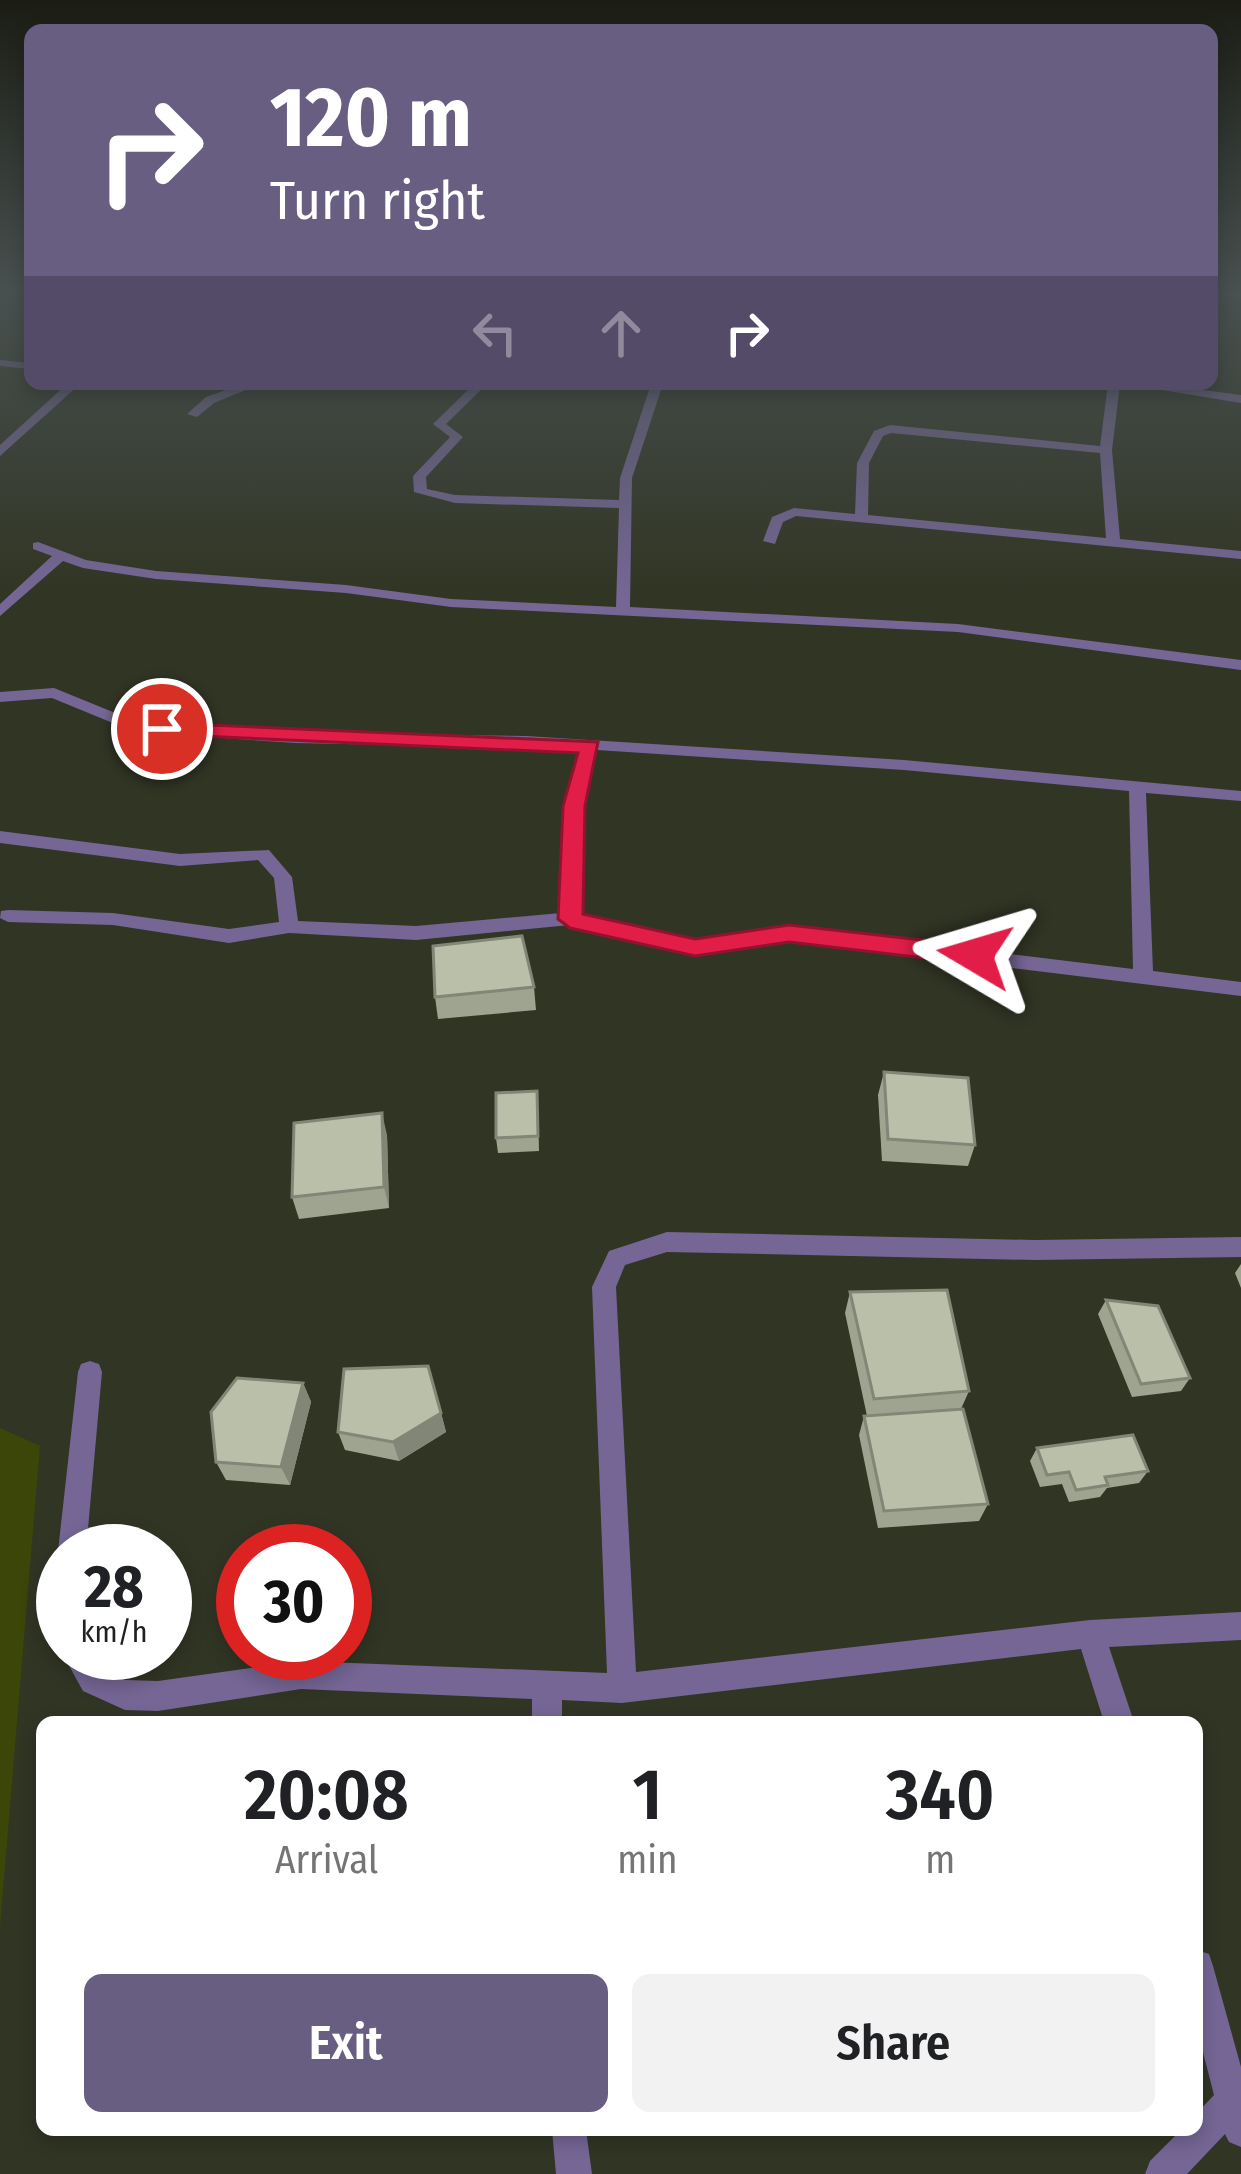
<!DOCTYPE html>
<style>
body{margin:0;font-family:"Fira Sans Condensed",sans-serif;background:#f2f2f2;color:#202124;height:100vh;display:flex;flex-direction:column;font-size:45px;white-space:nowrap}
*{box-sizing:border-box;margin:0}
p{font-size:39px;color:#757577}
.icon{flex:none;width:66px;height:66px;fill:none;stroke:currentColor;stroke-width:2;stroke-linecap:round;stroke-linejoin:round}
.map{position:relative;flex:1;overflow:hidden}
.side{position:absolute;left:36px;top:1716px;width:1167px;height:420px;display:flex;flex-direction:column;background:#fff;border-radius:18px;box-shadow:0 6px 18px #0003}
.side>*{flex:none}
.banner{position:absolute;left:24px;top:24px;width:1194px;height:366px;border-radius:18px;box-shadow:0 6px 18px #0003;background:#685e82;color:#fff;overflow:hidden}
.speed{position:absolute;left:36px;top:1524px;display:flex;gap:24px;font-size:60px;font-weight:700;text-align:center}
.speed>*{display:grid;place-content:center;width:156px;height:156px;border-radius:50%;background:#fff;box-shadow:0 6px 18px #0003;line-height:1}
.speed small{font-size:30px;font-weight:400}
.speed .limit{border:18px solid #d22;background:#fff;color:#111}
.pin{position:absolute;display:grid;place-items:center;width:102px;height:102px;color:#fff;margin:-51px;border:6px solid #fff;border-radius:50%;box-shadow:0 3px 12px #0007}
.me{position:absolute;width:132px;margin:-66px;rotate:277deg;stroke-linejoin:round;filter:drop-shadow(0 0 9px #0008)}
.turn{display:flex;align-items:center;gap:42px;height:252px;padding:0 48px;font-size:54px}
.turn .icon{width:156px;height:156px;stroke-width:2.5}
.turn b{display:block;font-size:84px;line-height:102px}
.lanes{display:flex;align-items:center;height:114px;padding:0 48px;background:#0003;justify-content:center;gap:60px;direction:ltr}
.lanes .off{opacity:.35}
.eta{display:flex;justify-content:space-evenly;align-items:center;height:204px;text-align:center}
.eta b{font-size:72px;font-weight:600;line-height:84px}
.action{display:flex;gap:24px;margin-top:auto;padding:24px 48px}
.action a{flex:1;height:138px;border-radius:18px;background:#685e82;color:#fff;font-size:48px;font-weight:600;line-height:138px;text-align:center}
.action a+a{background:#f2f2f2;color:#202124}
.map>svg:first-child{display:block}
.green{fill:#3c4609}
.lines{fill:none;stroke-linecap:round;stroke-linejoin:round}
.minor{fill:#756695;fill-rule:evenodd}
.wall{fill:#9fa491}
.shaded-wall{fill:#828676}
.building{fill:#b9bfa9;stroke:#828676;stroke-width:3}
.route{fill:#e11d48;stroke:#92132f;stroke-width:3}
</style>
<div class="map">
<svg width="1241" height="2174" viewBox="0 0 1241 2174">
<rect width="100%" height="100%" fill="#313524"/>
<!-- green -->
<path class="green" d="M 0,1428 L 40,1446 L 0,1927 Z"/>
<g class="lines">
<!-- minor -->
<g class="minor">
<path d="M 1212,289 L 1241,293 L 1241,299 L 1212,292 Z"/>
<path d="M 0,360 L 30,363 L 30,369 L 0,366 Z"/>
<path d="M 67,384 L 80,384 L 0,456 L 0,445 Z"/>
<path d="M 243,384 L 260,384 L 214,403 L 197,417 L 187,414 L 206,397 Z"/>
<path d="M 474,384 L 487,384 L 446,424 L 463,437 L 426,477 L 427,489 L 455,495 L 619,500 L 620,478 L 651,384 L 663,384 L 632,478 L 630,607 L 958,624 L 1241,660 L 1241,670 L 958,632 L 451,607 L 346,593 L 156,579 L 83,568 L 63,561 L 0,616 L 0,604 L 52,556 L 33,549 L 33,543 L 38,542 L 86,560 L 156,571 L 346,585 L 451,599 L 616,607 L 619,508 L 455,503 L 414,492 L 413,476 L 450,437 L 433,424 Z"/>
<path d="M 1108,384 L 1120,384 L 1112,450 L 1120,539 L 1241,551 L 1241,559 L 796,516 L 783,522 L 775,544 L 763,541 L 772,517 L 794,508 L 855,514 L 857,463 L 874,431 L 890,425 L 1100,446 ZM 891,433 L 1100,453 L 1106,538 L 868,515 L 869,463 L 883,436 Z"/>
<path d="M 1126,384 L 1157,384 L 1241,395 L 1241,403 Z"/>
<path d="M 54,688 L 130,719 L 162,724 L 296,733 L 526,736 L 904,760 L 1241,791 L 1241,801 L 1146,793 L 1153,971 L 1241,982 L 1241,996 L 789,941 L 695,955 L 570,925 L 416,940 L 289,933 L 229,943 L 113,925 L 8,922 L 0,918 L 1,911 L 8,910 L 113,913 L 229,929 L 279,922 L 274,878 L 258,860 L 180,866 L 0,843 L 0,831 L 180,854 L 269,850 L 292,877 L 298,921 L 416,926 L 561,913 L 565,805 L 581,749 L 296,743 L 162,734 L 120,726 L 52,698 L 0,702 L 0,692 ZM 597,750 L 904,770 L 1129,791 L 1133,969 L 789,927 L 695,941 L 579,915 L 583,805 Z"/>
<path d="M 667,1232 L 1035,1240 L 1241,1237 L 1241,1257 L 1035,1260 L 667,1252 L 625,1265 L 616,1287 L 636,1672 L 1090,1620 L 1241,1612 L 1241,1640 L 1109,1647 L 1134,1722 L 1104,1722 L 1081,1649 L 622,1703 L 562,1700 L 562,1722 L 532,1722 L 532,1699 L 301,1689 L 158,1711 L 125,1710 L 83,1691 L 62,1653 L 63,1650 L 63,1653 L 92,1653 L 103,1671 L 126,1680 L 158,1681 L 301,1661 L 607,1673 L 592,1287 L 609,1251 Z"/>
<path d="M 90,1361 L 99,1364 L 102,1372 L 86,1551 L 63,1551 L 63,1561 L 58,1551 L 78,1372 L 81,1364 Z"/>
<path d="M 1197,1950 L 1209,1954 L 1213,1966 L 1241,2067 L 1241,2147 L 1229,2142 L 1225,2134 L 1187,2174 L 1145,2174 L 1150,2161 L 1181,2130 L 1197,2130 L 1197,2113 L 1214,2095 L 1197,2029 Z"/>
<path d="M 552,2130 L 586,2130 L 592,2174 L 556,2174 Z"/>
</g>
</g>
<!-- wall -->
<g class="wall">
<path d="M 534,987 L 536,1010 L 438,1019 L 435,997 Z"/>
<path d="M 884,1072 L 975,1145 L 968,1166 L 882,1161 L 878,1095 Z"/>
<path d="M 538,1106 L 539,1151 L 498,1153 L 496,1138 Z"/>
<path d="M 387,1135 L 389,1208 L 299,1219 L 292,1197 Z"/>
<path d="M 1241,1264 L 1241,1288 L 1235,1273 Z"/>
<path d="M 850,1292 L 969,1391 L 961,1409 L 988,1504 L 979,1521 L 878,1528 L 859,1435 L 864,1416 L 867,1416 L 845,1313 Z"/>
<path d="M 1106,1300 L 1190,1378 L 1181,1391 L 1132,1397 L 1098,1314 Z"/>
<path d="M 303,1383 L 311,1402 L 290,1485 L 226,1480 L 216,1462 Z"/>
<path d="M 441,1413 L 446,1432 L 399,1461 L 345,1450 L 338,1432 Z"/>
<path d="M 1037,1448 L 1148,1471 L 1139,1483 L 1107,1488 L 1100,1497 L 1069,1502 L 1062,1484 L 1040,1487 L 1030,1461 Z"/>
</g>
<!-- shaded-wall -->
<g class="shaded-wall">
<path d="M 382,1113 L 387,1135 L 389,1208 L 384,1187 Z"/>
<path d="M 303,1383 L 311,1402 L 290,1485 L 281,1467 Z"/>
<path d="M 441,1413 L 446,1432 L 399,1461 L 393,1442 Z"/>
</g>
<!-- building -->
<g class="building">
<path d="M 522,936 L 534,987 L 435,997 L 433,946 Z"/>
<path d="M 884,1072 L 968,1078 L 975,1145 L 888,1139 Z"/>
<path d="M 537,1091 L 538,1136 L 496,1138 L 496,1093 Z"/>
<path d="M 382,1113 L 384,1187 L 292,1197 L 294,1123 Z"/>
<path d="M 947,1290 L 969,1391 L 874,1399 L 850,1292 Z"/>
<path d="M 1106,1300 L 1158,1306 L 1190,1378 L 1141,1384 Z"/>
<path d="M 428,1366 L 441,1413 L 393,1442 L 338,1432 L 344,1369 Z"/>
<path d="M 237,1378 L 303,1383 L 281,1467 L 216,1462 L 211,1412 Z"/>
<path d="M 963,1409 L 988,1504 L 884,1511 L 864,1416 Z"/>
<path d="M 1133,1435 L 1148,1471 L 1105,1477 L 1108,1485 L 1076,1490 L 1069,1472 L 1047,1475 L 1037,1448 Z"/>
</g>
<!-- sky -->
<linearGradient id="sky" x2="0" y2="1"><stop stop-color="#1b1d14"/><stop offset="0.49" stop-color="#485150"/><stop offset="1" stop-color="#485150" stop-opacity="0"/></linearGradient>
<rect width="1241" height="594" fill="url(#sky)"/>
<!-- route -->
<path class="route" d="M 162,723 L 598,742 L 585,806 L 583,914 L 695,939 L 789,925 L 975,946 L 988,955 L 975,964 L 789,942 L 695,956 L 570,928 L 558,919 L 563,806 L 578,753 L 155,734 L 155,725 Z"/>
</svg>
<div class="speed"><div>28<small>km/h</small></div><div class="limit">30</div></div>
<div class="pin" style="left:162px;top:729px;background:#d93025"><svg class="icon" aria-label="arrive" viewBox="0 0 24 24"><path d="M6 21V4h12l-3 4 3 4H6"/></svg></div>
<svg class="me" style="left:975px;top:955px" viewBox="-20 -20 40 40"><path d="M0-17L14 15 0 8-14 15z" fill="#e11d48" stroke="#fff" stroke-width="4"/></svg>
<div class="banner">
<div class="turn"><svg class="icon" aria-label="right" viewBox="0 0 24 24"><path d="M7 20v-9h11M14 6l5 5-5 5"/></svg><div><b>120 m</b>Turn right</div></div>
<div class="lanes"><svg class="icon off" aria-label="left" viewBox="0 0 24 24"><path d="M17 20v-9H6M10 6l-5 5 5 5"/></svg><svg class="icon off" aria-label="ahead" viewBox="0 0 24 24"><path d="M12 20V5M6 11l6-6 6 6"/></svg><svg class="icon" aria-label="right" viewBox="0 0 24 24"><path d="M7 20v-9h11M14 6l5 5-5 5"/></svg></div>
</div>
<section class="side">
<div class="eta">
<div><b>20:08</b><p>Arrival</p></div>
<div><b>1</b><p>min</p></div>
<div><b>340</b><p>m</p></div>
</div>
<div class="action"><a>Exit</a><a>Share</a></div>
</section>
</div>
